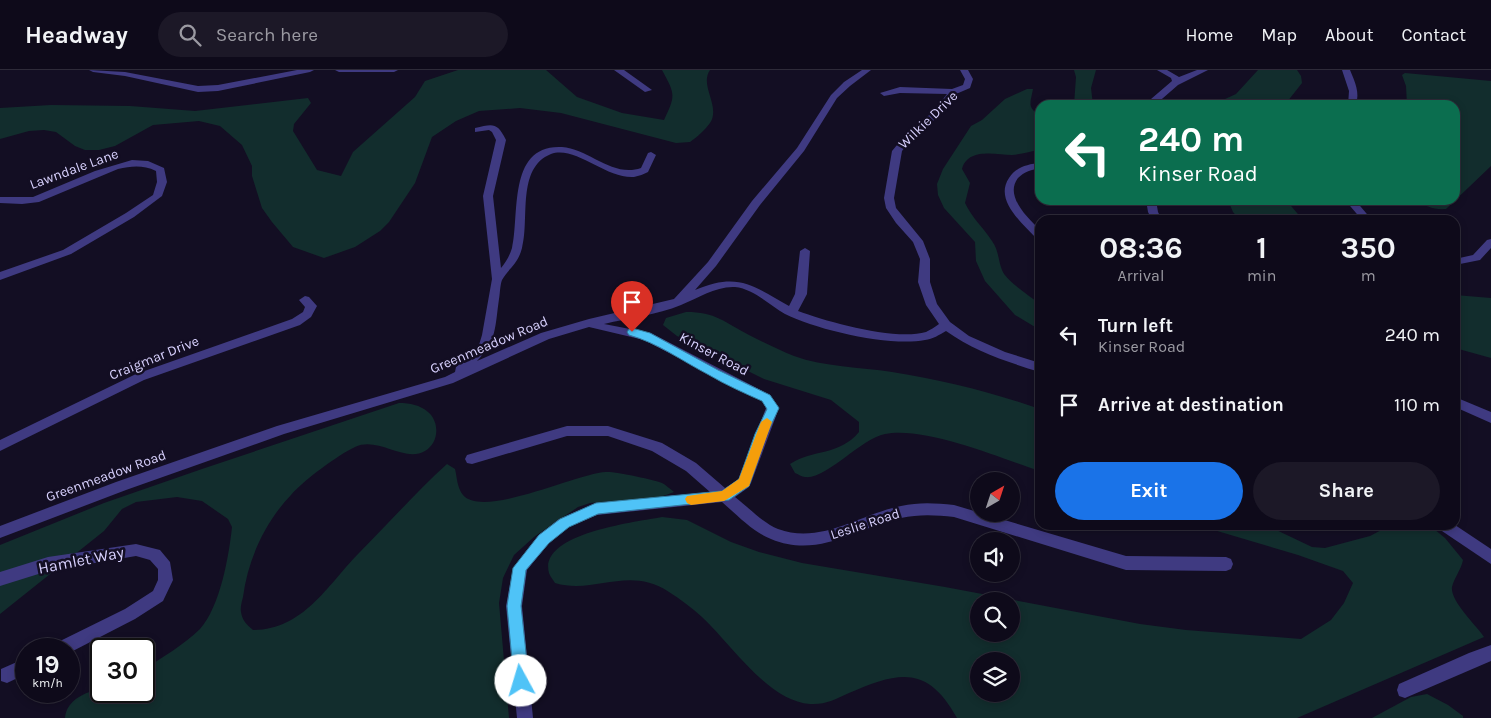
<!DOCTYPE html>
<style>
body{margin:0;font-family:Karla,sans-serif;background:#1c1827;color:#f1f3f6;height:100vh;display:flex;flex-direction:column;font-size:19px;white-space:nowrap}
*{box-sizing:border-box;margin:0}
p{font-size:16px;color:#9b9aa2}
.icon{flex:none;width:28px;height:28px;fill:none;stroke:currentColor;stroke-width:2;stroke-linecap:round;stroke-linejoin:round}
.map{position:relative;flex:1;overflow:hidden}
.panel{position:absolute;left:1035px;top:145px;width:425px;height:315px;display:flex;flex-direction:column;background:#0e0a1a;border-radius:15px;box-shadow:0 2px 8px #0003,0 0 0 1px #2e2b39}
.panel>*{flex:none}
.guide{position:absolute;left:1035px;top:30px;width:425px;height:105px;border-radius:15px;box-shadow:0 2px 8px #0003,0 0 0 1px #2e2b39;background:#0b6e4f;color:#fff;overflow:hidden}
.needle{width:32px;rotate:39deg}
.controls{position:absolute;left:970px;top:402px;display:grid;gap:10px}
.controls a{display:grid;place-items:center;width:50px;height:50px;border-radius:50%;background:#0e0a1a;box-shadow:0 2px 8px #0003,0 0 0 1px #2e2b39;font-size:25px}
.speed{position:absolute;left:15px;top:568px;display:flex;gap:10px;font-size:25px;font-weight:700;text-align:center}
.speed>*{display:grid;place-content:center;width:65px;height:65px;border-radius:50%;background:#0e0a1a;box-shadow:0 2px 8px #0003,0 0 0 1px #2e2b39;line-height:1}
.speed small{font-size:12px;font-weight:400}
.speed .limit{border:2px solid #111;border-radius:8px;background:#fff;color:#111}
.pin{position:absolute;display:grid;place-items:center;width:42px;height:42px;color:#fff;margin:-51px -21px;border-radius:50% 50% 50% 0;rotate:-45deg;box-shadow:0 0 5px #0007}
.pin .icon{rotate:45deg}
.me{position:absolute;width:55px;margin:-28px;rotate:354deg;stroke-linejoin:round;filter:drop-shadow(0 0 4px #0008)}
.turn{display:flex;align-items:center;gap:18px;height:105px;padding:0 20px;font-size:22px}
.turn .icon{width:65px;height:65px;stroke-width:2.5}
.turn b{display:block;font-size:35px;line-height:42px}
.eta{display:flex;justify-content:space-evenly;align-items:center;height:85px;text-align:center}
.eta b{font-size:30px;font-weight:700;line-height:35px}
.action{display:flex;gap:10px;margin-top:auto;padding:10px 20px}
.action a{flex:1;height:58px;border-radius:30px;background:#1a73e8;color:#fff;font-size:20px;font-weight:700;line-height:58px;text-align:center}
.action a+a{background:#1c1827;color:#f1f3f6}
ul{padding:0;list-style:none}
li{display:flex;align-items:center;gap:15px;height:70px;padding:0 20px}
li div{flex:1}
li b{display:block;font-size:19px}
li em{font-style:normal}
header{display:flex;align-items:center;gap:30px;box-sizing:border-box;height:70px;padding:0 25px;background:#0e0a1a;border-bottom:1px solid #2e2b39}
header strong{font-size:24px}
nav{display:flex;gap:28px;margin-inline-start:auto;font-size:18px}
.search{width:350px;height:45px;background:#1c1827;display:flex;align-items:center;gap:12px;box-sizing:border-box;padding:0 18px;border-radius:28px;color:#9b9aa2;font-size:19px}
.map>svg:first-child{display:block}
.green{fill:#122d2d;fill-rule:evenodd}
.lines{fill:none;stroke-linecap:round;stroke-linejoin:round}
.minor{fill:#3f3a81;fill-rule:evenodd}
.route{fill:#4fc3f7;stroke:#337fa1}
.slow{fill:#f59e0b}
.labels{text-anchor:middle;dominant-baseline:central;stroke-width:5;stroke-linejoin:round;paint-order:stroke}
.street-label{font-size:14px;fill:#d8d1fe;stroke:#130e23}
.near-street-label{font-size:16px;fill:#d8d1fe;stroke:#130e23}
</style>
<header>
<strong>Headway</strong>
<div class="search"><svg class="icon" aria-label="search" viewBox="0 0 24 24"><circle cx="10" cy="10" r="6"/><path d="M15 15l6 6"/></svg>Search here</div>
<nav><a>Home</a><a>Map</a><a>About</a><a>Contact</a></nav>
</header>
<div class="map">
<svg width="1491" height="648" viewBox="0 0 1491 648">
<rect width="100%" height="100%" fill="#130e23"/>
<!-- green -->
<g class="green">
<path d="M 458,0 L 546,0 L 577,27 L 622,43 L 664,50 C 676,25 675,24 662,0 L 710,0 C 699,16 721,36 710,53 C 705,60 697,67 690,72 L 676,73 L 561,43 L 520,38 L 479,41 L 456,51 L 432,67 L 415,113 L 389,152 L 380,161 L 355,177 L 324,188 L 293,177 L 272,152 L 262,138 L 252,106 L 252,96 L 242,75 L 220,56 L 199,51 L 153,55 L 115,76 L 99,80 L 85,80 L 75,76 L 56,62 L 44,60 L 29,61 L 0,69 L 0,38 L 51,35 L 130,36 L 195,41 L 308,28 L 311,33 L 294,54 L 293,61 L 317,100 L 341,106 L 353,82 L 415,27 L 425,11 Z"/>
<path d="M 1074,0 L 1096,0 L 1091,18 L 1093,35 L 1074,35 L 1076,7 Z"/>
<path d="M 1258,0 L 1297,0 L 1301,6 L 1302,13 L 1287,32 L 1279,35 L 1212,35 L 1236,24 Z"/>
<path d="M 1405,3 L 1491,11 L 1491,96 L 1446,139 C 1434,140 1425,136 1414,130 L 1455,130 L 1455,35 L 1407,35 L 1406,16 L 1402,5 Z"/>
<path d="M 1027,19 L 1033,19 C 1031,31 1026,38 1040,45 L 1040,79 C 1031,82 1022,84 1012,85 C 997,85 968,77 962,99 L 970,113 L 965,133 C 972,148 983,157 992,171 C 999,181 998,190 1002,200 C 1006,211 1030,226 1040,234 L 1040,260 L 1015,245 L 985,211 L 976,191 L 975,172 L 944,138 L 938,125 L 937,114 L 943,99 L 971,56 L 982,50 L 1005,29 Z"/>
<path d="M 1228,130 L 1286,130 L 1303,150 L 1240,150 L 1233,142 Z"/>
<path d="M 1455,225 L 1491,228 L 1491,288 L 1455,278 Z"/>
<path d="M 686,242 C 716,242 724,252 749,265 C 763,272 779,280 794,286 C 824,297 860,297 892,302 C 943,310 991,322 1040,339 L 1040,401 C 1000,388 925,356 885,364 C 860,369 826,410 805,407 C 802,407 798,404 795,403 L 790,394 C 813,379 839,386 859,362 L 859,352 L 831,330 L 764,309 L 677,266 L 663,255 L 666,248 Z"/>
<path d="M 399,333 C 410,333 420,335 428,342 C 440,352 439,373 425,381 C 404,393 378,366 355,377 C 338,385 304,410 291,425 C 265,452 248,489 243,527 C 242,531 240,537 241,542 C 242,550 247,555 253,560 C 303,560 327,516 358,484 C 388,454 416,422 447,394 L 455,399 C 457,407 457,418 463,425 C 483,449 578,403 606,402 C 613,401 656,410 662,413 C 666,415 670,419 674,422 L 647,432 L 614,431 L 590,433 L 578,437 L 534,467 L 514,485 L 503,508 L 499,533 L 509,648 L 65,648 C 67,629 85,623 101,618 L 101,621 L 144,621 L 144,600 C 162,587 184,575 200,559 C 220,537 229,486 232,457 L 228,449 L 202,431 L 177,427 L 136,432 L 122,439 L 104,461 L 0,544 L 0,475 L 104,433 L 202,399 Z"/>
<path d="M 662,447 L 687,450 L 731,472 L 759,482 L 802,493 L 945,517 L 1140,554 L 1186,560 L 1301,569 L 1331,550 L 1344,533 L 1353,513 L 1343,501 L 1298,485 L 1197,455 L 1266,455 L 1312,477 L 1325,478 L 1370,466 L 1391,455 L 1429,455 L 1445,468 L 1463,490 C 1461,500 1454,508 1452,517 C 1450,531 1476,555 1484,567 L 1297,648 L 957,648 C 928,595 899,601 849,623 C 836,629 825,635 810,634 C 768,631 731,574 702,547 C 692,538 680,529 669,522 C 628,495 595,525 555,513 C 553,510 550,506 549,503 C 538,463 637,452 662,447 ZM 979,531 L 1011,531 L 1011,564 L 979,564 ZM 1011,591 L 1011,624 L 979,624 L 979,591 Z"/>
<path d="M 1427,624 L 1448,635 L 1463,646 L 1463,648 L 1372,648 L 1411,627 Z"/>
</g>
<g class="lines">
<!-- minor -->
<g class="minor">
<path d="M 89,0 L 125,2 L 198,16 L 218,15 L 297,0 L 314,0 L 310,2 L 218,21 L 198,22 L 125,6 L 93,2 Z"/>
<path d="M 335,0 L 398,0 L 394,2 L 339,2 Z"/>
<path d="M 614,0 L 624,0 L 652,20 L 645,22 Z"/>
<path d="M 862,0 L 871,0 L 850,16 L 837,28 L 804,81 L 760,135 L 716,196 L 695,220 C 738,202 752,215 789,236 L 795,224 L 800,181 L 805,178 L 810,181 L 807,224 L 798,241 C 828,252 895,271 926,262 C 930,260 935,257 939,254 L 926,235 L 918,212 L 920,189 L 913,172 L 896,153 L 886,138 L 884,128 L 892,81 L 907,63 L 933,42 L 947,24 L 900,23 L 884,26 L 880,23 L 900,17 L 952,19 L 963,15 L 965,9 L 960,0 L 968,0 L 973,9 L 970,18 L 956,24 L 939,46 L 913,67 L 902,81 L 894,128 L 896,138 L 923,171 L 930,189 L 930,212 L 937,234 L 950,252 L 969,266 L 1005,282 L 1040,293 L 1040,302 C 1007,292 974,281 946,261 C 939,265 933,269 925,270 C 890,277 817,260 785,244 C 769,235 754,219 735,217 C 716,216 698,228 681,235 C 657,245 629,248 604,254 L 651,263 L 770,325 L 779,338 L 751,413 L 749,417 L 735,427 C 748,437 763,453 778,459 C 821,475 860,444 901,436 C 919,432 935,433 954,435 L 1126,486 L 1226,487 L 1231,489 L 1233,494 L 1231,499 L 1226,501 L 1126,500 L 954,447 C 936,445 919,444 901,448 C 856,458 819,489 771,469 C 753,462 737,445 722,432 L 597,445 L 569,457 L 549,473 L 527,500 L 522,536 L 533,648 L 517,648 L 506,536 L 513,498 L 539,465 L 559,449 L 596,433 L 710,422 L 686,401 L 652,381 L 608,366 L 567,366 L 472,394 L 467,393 L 465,389 L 467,385 L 567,356 L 608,356 L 662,373 L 696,393 L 725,418 L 738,410 L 766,338 L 762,331 L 644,270 L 589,257 L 549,269 L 453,313 L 284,364 L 126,420 L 0,468 L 0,456 L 116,412 L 277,356 L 445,307 L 455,302 L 456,297 L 479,275 L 482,265 L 492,209 L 483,126 L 496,70 L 492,62 L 489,60 L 475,62 L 475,58 C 493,54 497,52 506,70 L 493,126 L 501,198 C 506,192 510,185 512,178 C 520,145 507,74 562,77 C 589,79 613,108 641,98 L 648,83 L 651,82 L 656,85 L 648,102 C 644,104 639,106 634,107 C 606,109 575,75 551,84 C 516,98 530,149 522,178 C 518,194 509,198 502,210 C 500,215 500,224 499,229 C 495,256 497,271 477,291 L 541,263 L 589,249 L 674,229 L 708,192 L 752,131 L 797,78 L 831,25 L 844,12 Z"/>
<path d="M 1157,0 L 1167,0 L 1179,7 L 1197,0 L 1208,0 L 1178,15 L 1155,35 L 1144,35 L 1172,11 L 1171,8 Z"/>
<path d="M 1342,0 L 1350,0 C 1355,12 1360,22 1356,35 L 1348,35 L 1349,21 Z"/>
<path d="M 132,90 L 148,91 L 164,98 L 167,112 L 162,126 L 134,147 L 71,184 L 0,210 L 0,202 L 63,180 L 126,143 L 153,125 L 157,112 L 156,101 C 143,95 132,96 118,99 L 39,132 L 22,134 L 0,133 L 0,127 L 33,127 L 95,101 Z"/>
<path d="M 1040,93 L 1040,99 C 1032,99 1024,102 1018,108 C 1004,126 1028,148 1040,160 L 1040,169 L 1036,168 C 1022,153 994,130 1009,108 C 1016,97 1028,94 1040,93 Z"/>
<path d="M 1146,130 L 1156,130 L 1158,142 L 1162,150 L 1152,150 L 1148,142 Z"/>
<path d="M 1345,130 L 1355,130 L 1372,150 L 1362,150 Z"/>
<path d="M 1491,169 L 1491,178 L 1480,190 L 1455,195 L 1455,189 L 1473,185 L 1487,170 Z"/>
<path d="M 305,226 L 309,227 L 317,236 L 311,247 L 300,255 L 144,310 L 0,381 L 0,370 L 136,304 L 292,249 L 303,242 L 305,237 L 299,230 Z"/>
<path d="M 1455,327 L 1491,342 L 1491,353 L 1455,337 Z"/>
<path d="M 1437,455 L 1455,455 L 1491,479 L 1491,494 L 1439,459 Z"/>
<path d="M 136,474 L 160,480 L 170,492 L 173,510 L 163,531 L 135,549 L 69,583 L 69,579 L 52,579 L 54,574 L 125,539 L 153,521 L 158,510 L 158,499 L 150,490 L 136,486 L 48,501 L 0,516 L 0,502 L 48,487 Z"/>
<path d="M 1491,575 L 1491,591 L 1405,628 L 1399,626 L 1397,620 L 1399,614 L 1469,583 Z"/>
<path d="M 26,588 L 26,604 L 7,613 L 1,611 L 1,599 Z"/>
</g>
</g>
<!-- route -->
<path class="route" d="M 632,258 L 650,263 L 718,300 L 770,325 L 779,338 L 767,364 L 749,416 L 729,430 L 598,444 L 569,457 L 549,473 L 526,500 L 521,536 L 529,611 L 527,616 L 521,618 L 516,616 L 514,611 L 507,536 L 513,498 L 539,465 L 560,449 L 596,433 L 722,421 L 739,409 L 755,364 L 767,339 L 762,331 C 744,323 726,315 709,305 C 682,291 658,273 629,265 L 627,262 L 629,259 Z"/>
<!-- slow -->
<path class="slow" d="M 767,348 L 772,352 L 749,416 L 724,431 L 691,435 L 687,433 L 685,429 L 687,426 L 722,421 L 739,409 L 761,352 Z"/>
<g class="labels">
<!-- street labels -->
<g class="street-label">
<text transform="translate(928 50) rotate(-44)">Wilkie Drive</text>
<text transform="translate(74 99) rotate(-20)">Lawndale Lane</text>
<text transform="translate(489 275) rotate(-23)">Greenmeadow Road</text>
<text transform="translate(714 284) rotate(28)">Kinser Road</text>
<text transform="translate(154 288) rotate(-22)">Craigmar Drive</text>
<text transform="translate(106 406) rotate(-20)">Greenmeadow Road</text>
<text transform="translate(865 454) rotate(-18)">Leslie Road</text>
</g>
<!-- near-street labels -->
<g class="near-street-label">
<text transform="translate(81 490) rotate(-11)">Hamlet Way</text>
</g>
</g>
</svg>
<div class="controls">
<a><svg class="needle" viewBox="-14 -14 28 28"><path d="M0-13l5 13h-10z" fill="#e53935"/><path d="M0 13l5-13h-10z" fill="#9b9aa2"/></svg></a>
<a><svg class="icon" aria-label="sound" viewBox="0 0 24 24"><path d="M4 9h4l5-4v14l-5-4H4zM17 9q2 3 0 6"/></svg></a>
<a><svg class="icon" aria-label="search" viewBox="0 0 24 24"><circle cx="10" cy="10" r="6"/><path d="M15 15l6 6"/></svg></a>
<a><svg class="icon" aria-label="layers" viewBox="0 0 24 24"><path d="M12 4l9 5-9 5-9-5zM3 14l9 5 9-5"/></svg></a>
</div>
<div class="speed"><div>19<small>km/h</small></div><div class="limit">30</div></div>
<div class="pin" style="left:632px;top:262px;background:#d93025"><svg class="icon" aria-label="arrive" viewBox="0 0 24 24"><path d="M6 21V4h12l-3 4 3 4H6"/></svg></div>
<svg class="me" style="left:521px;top:611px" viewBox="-20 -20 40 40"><circle r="19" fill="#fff"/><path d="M0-13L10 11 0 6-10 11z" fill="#4fc3f7"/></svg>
<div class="guide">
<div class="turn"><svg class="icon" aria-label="left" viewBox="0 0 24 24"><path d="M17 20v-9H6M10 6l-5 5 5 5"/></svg><div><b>240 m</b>Kinser Road</div></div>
</div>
<section class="panel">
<div class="eta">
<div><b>08:36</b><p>Arrival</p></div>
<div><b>1</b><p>min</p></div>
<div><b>350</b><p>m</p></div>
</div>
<ul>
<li><svg class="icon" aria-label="left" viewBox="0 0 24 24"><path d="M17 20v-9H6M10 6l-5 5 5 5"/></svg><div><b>Turn left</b><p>Kinser Road</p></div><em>240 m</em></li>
<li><svg class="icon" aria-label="arrive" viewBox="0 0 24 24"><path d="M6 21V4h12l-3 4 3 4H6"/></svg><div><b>Arrive at destination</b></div><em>110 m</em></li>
</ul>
<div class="action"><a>Exit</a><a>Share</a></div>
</section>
</div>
